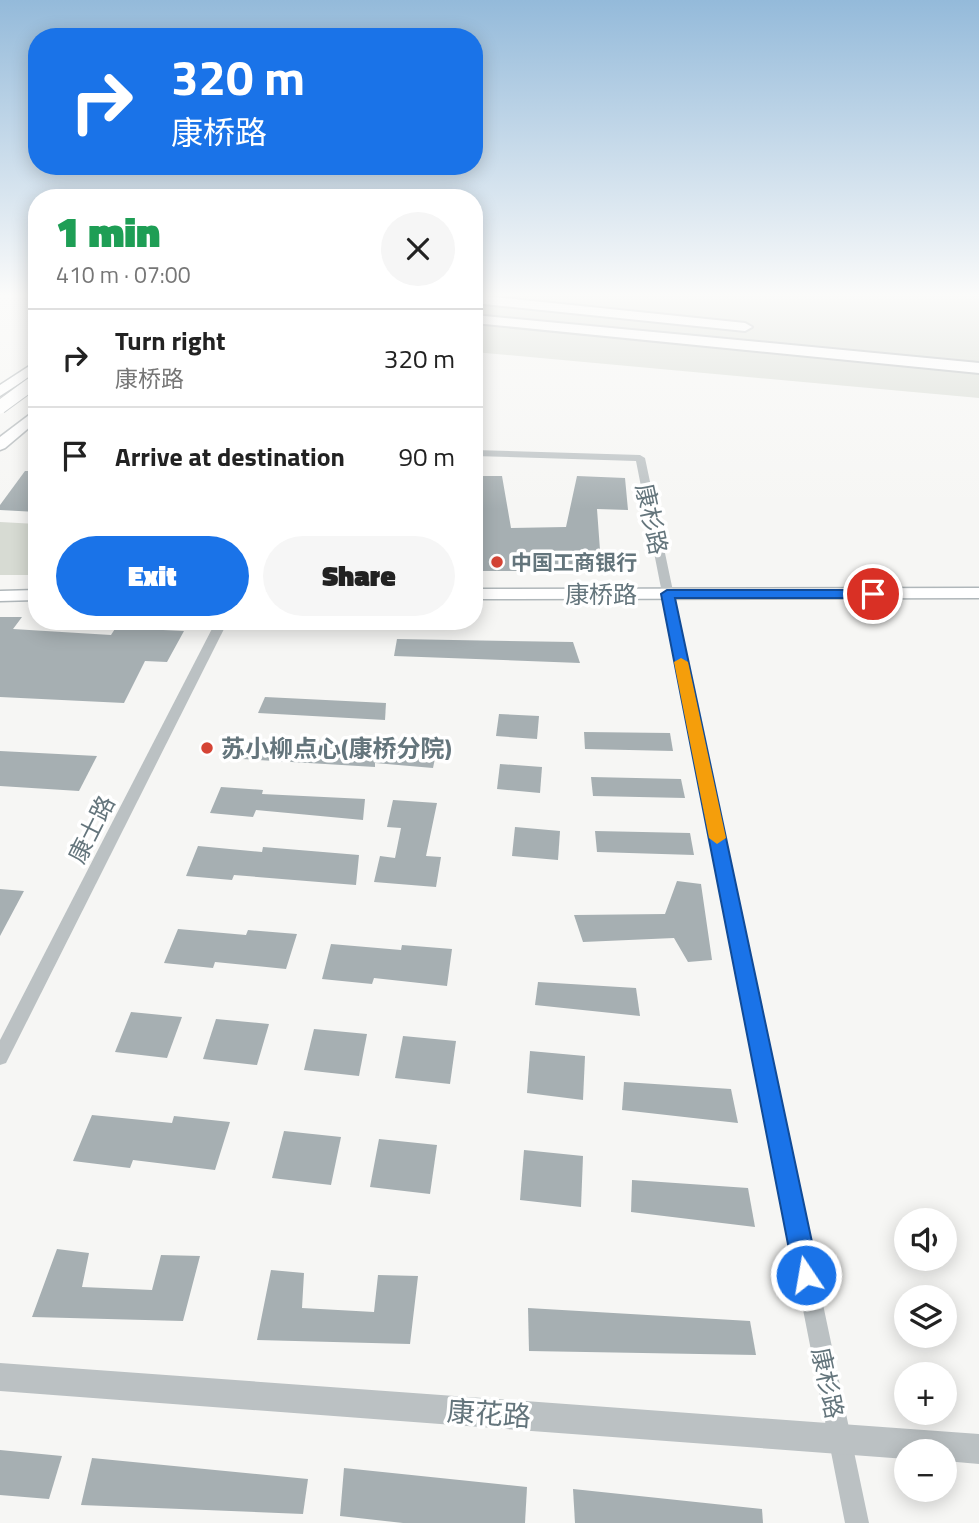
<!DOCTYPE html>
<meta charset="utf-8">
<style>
body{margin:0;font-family:"Titillium Web","Noto Sans SC",sans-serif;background:#f6f6f6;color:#222;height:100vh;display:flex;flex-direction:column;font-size:26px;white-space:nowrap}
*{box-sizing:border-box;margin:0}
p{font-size:23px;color:#767676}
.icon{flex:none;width:38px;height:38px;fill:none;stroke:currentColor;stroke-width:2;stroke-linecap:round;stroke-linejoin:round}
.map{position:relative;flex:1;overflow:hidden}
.side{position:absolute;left:28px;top:189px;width:455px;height:441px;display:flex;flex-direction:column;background:#fff;border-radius:28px;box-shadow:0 4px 18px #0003}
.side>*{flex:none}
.guide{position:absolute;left:28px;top:28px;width:455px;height:147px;border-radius:28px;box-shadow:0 4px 18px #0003;background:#1a73e8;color:#fff;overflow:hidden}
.fabs{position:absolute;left:894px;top:1208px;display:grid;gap:14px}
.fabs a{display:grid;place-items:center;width:63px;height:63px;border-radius:50%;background:#fff;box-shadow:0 4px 18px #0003;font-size:35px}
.pin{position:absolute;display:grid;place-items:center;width:60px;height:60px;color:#fff;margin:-30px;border:4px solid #fff;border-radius:50%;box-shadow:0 2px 7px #0007}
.me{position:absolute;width:77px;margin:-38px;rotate:348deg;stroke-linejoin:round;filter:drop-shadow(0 0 5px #0008)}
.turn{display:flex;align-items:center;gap:24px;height:147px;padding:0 28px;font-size:32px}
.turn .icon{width:91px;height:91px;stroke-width:2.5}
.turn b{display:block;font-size:49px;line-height:60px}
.round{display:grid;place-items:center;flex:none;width:74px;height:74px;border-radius:37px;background:#f6f6f6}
.headline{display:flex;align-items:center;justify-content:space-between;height:119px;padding:0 28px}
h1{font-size:42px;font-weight:800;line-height:52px;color:#1e9e55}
.button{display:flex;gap:14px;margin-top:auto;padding:14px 28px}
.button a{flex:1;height:80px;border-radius:42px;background:#1a73e8;color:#fff;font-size:28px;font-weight:800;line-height:80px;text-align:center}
.button a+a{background:#f6f6f6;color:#222}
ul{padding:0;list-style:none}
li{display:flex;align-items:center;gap:21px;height:98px;padding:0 28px;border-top:2px solid #e0e0e0}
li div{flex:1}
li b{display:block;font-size:26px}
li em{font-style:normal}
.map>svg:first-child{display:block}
.green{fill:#d7dbd3}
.building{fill:#a6afb2}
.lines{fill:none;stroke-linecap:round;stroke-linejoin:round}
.secondary-casing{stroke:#b0b7ba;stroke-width:3}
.primary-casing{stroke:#afb5b8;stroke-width:3}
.motorway-casing{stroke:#b1b6b8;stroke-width:4}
.minor{fill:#bbc1c3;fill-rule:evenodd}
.tertiary{fill:#bbc1c3;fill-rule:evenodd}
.secondary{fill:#fff;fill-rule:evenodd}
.primary{fill:#fff;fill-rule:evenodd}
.motorway{fill:#fff;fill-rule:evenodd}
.primary-bridge-casing{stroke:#afb5b8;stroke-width:15;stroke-linecap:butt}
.primary-bridge{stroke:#fff;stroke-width:13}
.route{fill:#1a73e8;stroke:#114b97;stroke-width:2}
.slow{fill:#f59e0b}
.poi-dot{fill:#d54435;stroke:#fff;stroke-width:2.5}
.labels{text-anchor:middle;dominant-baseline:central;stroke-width:7;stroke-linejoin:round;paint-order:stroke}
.far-poi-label{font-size:21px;font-weight:bold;fill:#64757c;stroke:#fff;text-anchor:start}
.street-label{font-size:24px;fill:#64757c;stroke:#fff}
.poi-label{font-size:24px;font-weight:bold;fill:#64757c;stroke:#fff;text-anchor:start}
.near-street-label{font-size:28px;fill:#64757c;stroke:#fff}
</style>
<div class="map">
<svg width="979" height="1523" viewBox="0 0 979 1523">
<rect width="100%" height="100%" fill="#f6f6f4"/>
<!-- green -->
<g class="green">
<path d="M 474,295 L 979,295 L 979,398 L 474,352 Z"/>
<path d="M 0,522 L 37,524 L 37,575 L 0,575 Z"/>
</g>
<!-- building -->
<g class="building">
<path d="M 25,471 L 37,471 L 37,512 L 0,510 L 0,505 Z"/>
<path d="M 474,476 L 502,476 L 511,528 L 566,527 L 577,476 L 625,478 L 628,510 L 597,509 L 601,564 L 520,565 L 520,571 L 474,571 Z"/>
<path d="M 0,617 L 22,617 L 13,629 L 111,635 L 120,621 L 168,621 L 163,630 L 184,631 L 167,662 L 145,661 L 124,703 L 0,697 Z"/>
<path d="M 397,639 L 573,642 L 580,663 L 394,656 Z"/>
<path d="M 265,697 L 386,703 L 385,720 L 258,713 Z"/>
<path d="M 499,714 L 539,716 L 537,739 L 496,736 Z"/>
<path d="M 584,732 L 670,733 L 673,751 L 585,749 Z"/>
<path d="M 249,741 L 395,750 L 397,741 L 438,744 L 433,768 L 375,763 L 375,767 L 242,759 Z"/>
<path d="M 0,751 L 97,756 L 79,791 L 0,786 Z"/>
<path d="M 500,764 L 542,767 L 540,793 L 497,789 Z"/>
<path d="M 591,777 L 681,779 L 685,798 L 593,796 Z"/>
<path d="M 221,787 L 263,790 L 262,794 L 365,799 L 363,820 L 256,810 L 253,817 L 210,813 Z"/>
<path d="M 393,800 L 437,803 L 426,856 L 441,857 L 436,887 L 374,882 L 380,856 L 395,858 L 401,828 L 387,827 Z"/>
<path d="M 515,827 L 560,831 L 558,860 L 512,856 Z"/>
<path d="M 595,831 L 690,833 L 694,855 L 597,852 Z"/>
<path d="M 198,846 L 262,852 L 263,847 L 359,855 L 356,885 L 234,875 L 232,880 L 186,876 Z"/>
<path d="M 677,881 L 701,884 L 712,960 L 688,962 L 674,938 L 583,942 L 574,915 L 665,914 Z"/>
<path d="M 0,889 L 24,891 L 0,936 Z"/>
<path d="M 178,929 L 246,935 L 248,930 L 297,934 L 286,969 L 215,962 L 213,968 L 164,963 Z"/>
<path d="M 331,944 L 401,950 L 402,945 L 452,949 L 447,986 L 374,978 L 372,984 L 322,979 Z"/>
<path d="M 538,982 L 636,988 L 640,1016 L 535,1005 Z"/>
<path d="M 131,1012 L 182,1017 L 167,1058 L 115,1052 Z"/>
<path d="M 216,1019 L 269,1024 L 257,1065 L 203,1059 Z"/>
<path d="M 314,1029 L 367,1034 L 359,1076 L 304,1070 Z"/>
<path d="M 403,1036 L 456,1041 L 450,1084 L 395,1078 Z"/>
<path d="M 530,1051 L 585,1056 L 583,1100 L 527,1093 Z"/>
<path d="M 624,1082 L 731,1089 L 738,1123 L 622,1110 Z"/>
<path d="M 92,1115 L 172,1123 L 174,1116 L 230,1122 L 215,1170 L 133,1160 L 130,1168 L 73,1161 Z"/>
<path d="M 284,1131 L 341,1137 L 331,1185 L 272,1178 Z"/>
<path d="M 379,1139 L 437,1145 L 430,1194 L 370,1187 Z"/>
<path d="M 524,1150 L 583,1156 L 581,1207 L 520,1200 Z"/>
<path d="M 632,1180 L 748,1188 L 755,1227 L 631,1212 Z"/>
<path d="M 57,1249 L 89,1253 L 82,1287 L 152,1290 L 161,1255 L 200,1256 L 183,1321 L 32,1317 Z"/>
<path d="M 271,1270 L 304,1273 L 302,1308 L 374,1312 L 378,1275 L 418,1276 L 410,1344 L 257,1340 Z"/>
<path d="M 528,1308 L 750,1321 L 756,1355 L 529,1351 Z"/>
<path d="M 0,1450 L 62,1456 L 49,1499 L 0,1495 Z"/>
<path d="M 92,1458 L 308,1479 L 303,1514 L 81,1505 Z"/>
<path d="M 344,1468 L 527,1487 L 525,1523 L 403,1523 L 340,1516 Z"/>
<path d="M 573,1489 L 762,1509 L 763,1523 L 575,1523 Z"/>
</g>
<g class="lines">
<!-- secondary casing -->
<g class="secondary-casing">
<g id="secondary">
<path d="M 979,588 L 979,598 L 474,599 L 474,589 Z"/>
<path d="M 37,590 L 37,600 L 0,601 L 0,591 Z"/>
</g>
</g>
<!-- primary casing -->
<g class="primary-casing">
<g id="primary">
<path d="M 37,361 L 37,372 L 0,396 L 0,385 Z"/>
<path d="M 37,409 L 37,421 L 5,448 L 0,450 L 0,437 Z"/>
</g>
</g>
<!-- motorway casing -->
<g class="motorway-casing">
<g id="motorway">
<path d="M 474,295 L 745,323 L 752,327 L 745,331 L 474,303 Z"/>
<path d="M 474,315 L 979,363 L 979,373 L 474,323 Z"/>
</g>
</g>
<!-- minor -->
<g class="minor">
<path d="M 474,450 L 640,455 L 645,458 L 869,1523 L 845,1523 L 636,461 L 474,456 Z"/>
<path d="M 216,621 L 228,621 L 6,1063 L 0,1065 L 0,1040 Z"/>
</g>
<!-- tertiary -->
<path class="tertiary" d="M 0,1363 L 979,1434 L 979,1464 L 945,1461 L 945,1451 L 906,1451 L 906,1459 L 0,1391 Z"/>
<!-- secondary -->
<use href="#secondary" class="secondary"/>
<!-- primary -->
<use href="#primary" class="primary"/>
<!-- motorway -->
<use href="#motorway" class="motorway"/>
<!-- primary-bridge casing -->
<g class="primary-bridge-casing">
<path id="primary-bridge" d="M 0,407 L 37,380"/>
</g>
<!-- primary-bridge -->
<use href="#primary-bridge" class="primary-bridge"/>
</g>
<!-- sky -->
<linearGradient id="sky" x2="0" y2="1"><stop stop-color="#94bada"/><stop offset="0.58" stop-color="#fbfbfa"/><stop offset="1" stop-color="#fbfbfa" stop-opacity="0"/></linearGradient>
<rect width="979" height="509" fill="url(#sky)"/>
<!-- route -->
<path class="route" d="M 667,590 L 873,590 L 879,594 L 873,598 L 675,598 L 819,1275 L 815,1283 L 806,1287 L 798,1283 L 794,1275 L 661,594 Z"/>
<!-- slow -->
<path class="slow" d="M 681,658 L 688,662 L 726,838 L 717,844 L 709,838 L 674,662 Z"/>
<!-- markers -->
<g class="poi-dot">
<circle cx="497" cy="562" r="7"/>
<circle cx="207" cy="748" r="7"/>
</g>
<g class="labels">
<!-- far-poi labels -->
<g class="far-poi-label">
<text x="511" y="562">中国工商银行</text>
</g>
<!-- street labels -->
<g class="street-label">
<text transform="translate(652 519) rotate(78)">康杉路</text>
<text x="601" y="594">康桥路</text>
<text transform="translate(91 829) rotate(-63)">康士路</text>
<text transform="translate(828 1383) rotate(78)">康杉路</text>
</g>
<!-- poi labels -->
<g class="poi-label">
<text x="221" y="748">苏小柳点心(康桥分院)</text>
</g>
<!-- near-street labels -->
<g class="near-street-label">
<text transform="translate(489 1413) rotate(4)">康花路</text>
</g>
</g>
</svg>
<div class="fabs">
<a><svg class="icon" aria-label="sound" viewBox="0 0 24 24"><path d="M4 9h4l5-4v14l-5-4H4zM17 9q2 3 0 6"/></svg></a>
<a><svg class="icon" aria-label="layers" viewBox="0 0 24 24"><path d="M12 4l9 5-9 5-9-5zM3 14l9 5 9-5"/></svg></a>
<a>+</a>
<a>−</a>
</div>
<div class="pin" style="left:873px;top:594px;background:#d93025"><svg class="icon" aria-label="arrive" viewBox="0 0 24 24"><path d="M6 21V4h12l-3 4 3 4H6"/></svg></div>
<svg class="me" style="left:806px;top:1275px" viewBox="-20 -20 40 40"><circle r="17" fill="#1a73e8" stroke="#fff" stroke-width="3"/><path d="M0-11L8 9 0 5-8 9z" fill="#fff"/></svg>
<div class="guide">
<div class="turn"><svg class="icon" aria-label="right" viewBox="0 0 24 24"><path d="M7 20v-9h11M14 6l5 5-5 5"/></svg><div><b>320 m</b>康桥路</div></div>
</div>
<section class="side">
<div class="headline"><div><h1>1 min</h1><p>410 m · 07:00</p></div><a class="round"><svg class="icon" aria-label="close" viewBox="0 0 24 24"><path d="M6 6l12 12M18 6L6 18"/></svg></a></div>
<ul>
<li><svg class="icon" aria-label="right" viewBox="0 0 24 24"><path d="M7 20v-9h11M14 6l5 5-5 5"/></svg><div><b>Turn right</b><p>康桥路</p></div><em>320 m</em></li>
<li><svg class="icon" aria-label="arrive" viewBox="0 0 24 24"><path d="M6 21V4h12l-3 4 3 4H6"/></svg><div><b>Arrive at destination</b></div><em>90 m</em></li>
</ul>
<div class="button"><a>Exit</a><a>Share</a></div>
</section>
</div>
